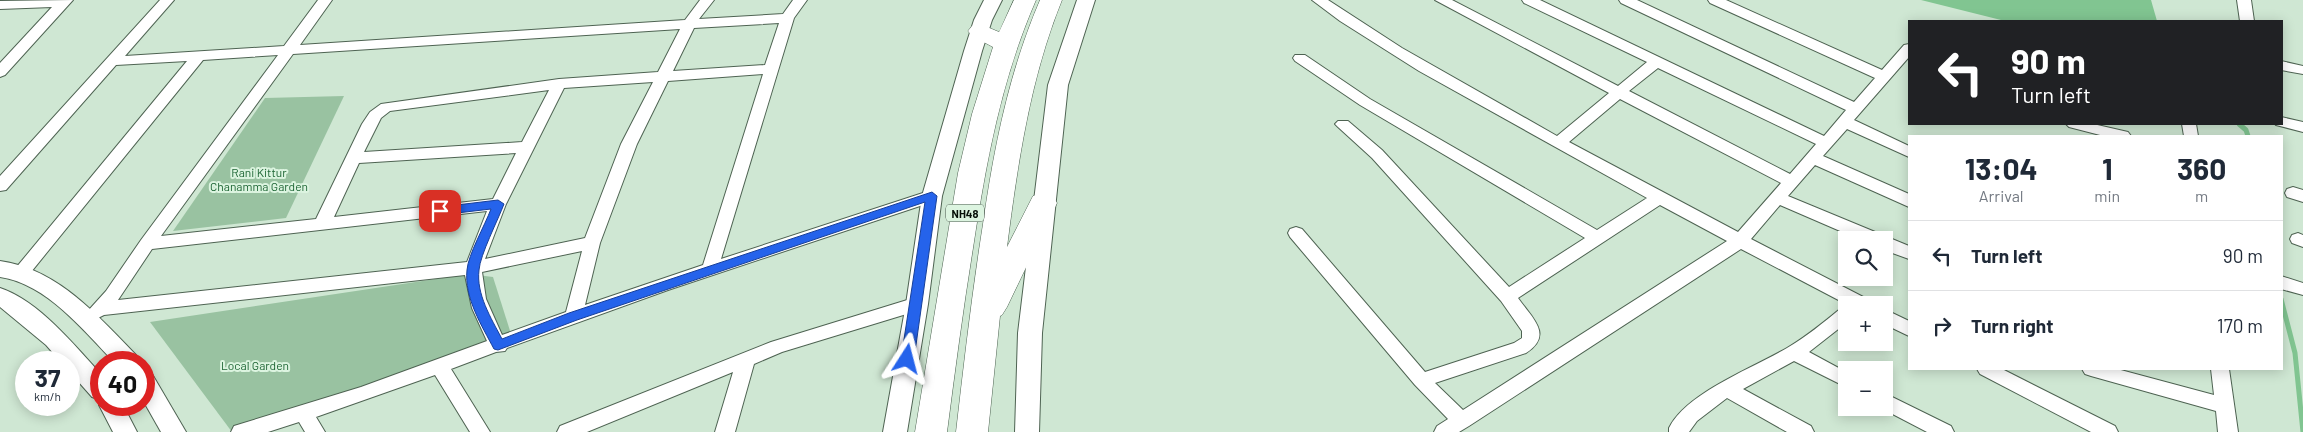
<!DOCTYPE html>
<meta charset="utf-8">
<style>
body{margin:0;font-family:Barlow,sans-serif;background:#f2f2f3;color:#1f2937;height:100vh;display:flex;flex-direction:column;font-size:19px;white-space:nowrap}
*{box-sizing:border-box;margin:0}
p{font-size:16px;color:#747a83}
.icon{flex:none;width:28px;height:28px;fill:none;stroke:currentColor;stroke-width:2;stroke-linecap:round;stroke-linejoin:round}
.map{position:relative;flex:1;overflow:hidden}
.details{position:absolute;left:1908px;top:135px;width:375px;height:235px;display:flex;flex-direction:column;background:#fff;border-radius:0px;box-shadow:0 2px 12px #0003}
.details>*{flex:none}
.guide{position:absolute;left:1908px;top:20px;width:375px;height:105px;border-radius:0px;box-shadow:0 2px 12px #0003;background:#202124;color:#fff;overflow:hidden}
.buttons{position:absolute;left:1838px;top:231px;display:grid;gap:10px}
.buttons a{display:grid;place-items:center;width:55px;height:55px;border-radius:0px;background:#fff;box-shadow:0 2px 12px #0003;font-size:25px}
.speed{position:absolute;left:15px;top:351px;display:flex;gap:10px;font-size:25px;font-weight:700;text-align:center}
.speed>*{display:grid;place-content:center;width:65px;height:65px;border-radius:50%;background:#fff;box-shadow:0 2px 12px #0003;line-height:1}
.speed small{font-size:12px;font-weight:400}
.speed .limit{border:8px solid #d22;background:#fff;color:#111}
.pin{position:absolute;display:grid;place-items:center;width:42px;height:42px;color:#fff;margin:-21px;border-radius:10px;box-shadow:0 2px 8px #0006}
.me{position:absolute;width:55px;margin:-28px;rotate:9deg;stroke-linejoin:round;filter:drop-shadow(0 0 4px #0008)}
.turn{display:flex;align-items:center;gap:18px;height:105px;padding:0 20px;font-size:22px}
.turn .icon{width:65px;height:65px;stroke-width:2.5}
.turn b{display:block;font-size:35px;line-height:42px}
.eta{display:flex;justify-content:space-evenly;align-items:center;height:85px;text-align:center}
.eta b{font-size:30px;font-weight:700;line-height:35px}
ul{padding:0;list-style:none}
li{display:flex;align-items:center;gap:15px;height:70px;padding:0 20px;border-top:1px solid #e0e1e3}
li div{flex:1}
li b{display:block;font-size:19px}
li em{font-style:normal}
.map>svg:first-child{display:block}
.green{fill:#99c2a1}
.water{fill:#81c591}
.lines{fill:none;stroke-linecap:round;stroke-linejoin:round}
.stream{stroke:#81c591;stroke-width:5}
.minor-casing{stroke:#4e6352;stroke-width:2}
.tertiary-casing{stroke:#4e6352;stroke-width:2}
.trunk-casing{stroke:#4e6352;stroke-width:1}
.minor{fill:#fff;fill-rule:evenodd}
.tertiary{fill:#fff;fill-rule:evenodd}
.trunk{fill:#fff;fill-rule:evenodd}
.route{fill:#2563eb;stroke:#184099}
.labels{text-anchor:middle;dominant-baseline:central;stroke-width:4;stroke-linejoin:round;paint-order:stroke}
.shield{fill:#dcf4e0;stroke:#47544a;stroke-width:1}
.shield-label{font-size:11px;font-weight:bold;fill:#071009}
.park-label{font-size:12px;fill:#1d6534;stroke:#dcf4e0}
</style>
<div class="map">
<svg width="2303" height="432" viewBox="0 0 2303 432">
<rect width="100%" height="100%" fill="#cfe7d3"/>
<!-- green -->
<g class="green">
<path d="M 344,96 L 286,218 L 173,231 L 265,98 Z"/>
<path d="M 469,274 L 493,277 L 511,334 L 346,395 L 232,432 L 150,322 Z"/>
</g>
<!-- water -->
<path class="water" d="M 1921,0 L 2151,0 L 2157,21 L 2005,21 Z"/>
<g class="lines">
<!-- stream -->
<g class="stream">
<path d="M 2239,124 L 2246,130 L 2248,136"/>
<path d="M 2281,299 L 2295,353 L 2303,432"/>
</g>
<!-- minor casing -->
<g class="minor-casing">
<g id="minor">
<path d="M 73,0 L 5,75 L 0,77 L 0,63 L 52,7 L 0,9 L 0,1 Z"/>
<path d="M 160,0 L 174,0 L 125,56 L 284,46 L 318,0 L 332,0 L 300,45 L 685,20 L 700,0 L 714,0 L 699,19 L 783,14 L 793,0 L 807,0 L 794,18 L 721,259 L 926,192 L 932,190 L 938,192 L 940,196 L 938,200 L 668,290 L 507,348 L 505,351 L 496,352 L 451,369 L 490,432 L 470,432 L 435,375 L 316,417 L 325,432 L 305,432 L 299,422 L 268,432 L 231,432 L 234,426 L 361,387 L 487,341 L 472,308 L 465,275 L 104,315 L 96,319 L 90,317 L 87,312 L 106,291 L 141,240 L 278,55 L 203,60 L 27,277 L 21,279 L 15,277 L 13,273 L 15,269 L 187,61 L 116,65 L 6,190 L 0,191 L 0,176 ZM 779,23 L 765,65 L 673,71 L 694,28 ZM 680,29 L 658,72 L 559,79 L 381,104 L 370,112 L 362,124 L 316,219 L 161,236 L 293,54 ZM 763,74 L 703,265 L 585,305 L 600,243 L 637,144 L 668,81 ZM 653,82 L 621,144 L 585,238 L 485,259 L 506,204 L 564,88 ZM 549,90 L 522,142 L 364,152 L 381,118 L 390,111 ZM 516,153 L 493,199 L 334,217 L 359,163 ZM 487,211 L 467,262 L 118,300 L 152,249 ZM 582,251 L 566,312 L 502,335 L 486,299 L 482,272 Z"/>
<path d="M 1312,0 L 1328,0 L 1402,48 L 1557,136 L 1609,93 L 1435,0 L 1452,0 L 1618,86 L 1647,62 L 1524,3 L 1522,0 L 1540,0 L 1824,136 L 1846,110 L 1621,3 L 1619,0 L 1637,0 L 1854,102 L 1875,78 L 1710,3 L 1708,0 L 1726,0 L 1882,70 L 1904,45 L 1909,44 L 1909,57 L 1854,120 L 1909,146 L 1909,157 L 1847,129 L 1823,156 L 1909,194 L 1909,207 L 1815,165 L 1788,196 L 1909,246 L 1909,259 L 1884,250 L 1884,240 L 1861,240 L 1780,205 L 1751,239 L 1869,300 L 1872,305 L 1848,305 L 1741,249 L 1469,426 L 1459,432 L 1434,432 L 1437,426 L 1448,419 L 1415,385 L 1290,237 L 1288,233 L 1290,229 L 1296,227 L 1302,229 L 1425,372 L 1514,343 L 1522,338 L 1522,331 L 1501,301 L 1372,158 L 1338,127 L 1335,124 L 1338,121 L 1348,121 L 1382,150 L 1509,287 L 1585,238 L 1360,105 L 1295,61 L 1293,58 L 1295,55 L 1305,55 L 1370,99 L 1597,230 L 1647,198 L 1419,71 L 1340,21 ZM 1658,68 L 1816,144 L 1790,174 L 1629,91 ZM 1620,99 L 1781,183 L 1738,232 L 1569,142 ZM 1660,205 L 1727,241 L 1463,410 L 1435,383 L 1526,353 C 1554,335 1532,318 1518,298 Z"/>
<path d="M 2237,0 L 2251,0 L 2254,21 L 2240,21 Z"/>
<path d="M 2281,61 L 2303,66 L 2303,74 L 2281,70 Z"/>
<path d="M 2281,117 L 2303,122 L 2303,132 L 2276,125 L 2275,124 L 2281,124 Z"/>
<path d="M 2066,124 L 2093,124 L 2128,132 L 2131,136 L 2104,136 L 2069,127 Z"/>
<path d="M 2182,124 L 2196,124 L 2198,136 L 2184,136 Z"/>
<path d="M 2293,187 L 2303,190 L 2303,202 L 2287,197 L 2285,193 L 2287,189 Z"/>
<path d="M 2298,233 L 2303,235 L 2303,247 L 2292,243 L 2290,239 L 2292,235 Z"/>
<path d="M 2281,276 L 2303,283 L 2303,295 L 2281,289 Z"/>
<path d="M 917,297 L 923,299 L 926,304 L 923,309 L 782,352 L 754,364 L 735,432 L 715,432 L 733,372 L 587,432 L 557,432 L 560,426 L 771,342 Z"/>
<path d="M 1846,307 L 1846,323 L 1809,352 L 1846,372 L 1846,387 L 1794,361 L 1743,389 L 1811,426 L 1814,432 L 1787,432 L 1727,398 L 1697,421 L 1689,432 L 1669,432 L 1669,428 C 1686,393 1753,368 1787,348 C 1806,337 1823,323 1840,309 Z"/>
<path d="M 1884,309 L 1909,321 L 1909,336 L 1884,324 Z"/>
<path d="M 1977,369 L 2002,369 L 2115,426 L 2118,432 L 2091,432 L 1980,374 Z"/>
<path d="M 2082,369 L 2117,369 L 2214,395 L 2211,369 L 2229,369 L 2238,432 L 2218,432 L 2216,411 L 2091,376 L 2085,374 Z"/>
<path d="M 1884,393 L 1951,426 L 1954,432 L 1927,432 L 1881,408 L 1884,408 Z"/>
</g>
</g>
<!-- tertiary casing -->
<g class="tertiary-casing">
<g id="tertiary">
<path d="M 984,0 L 1002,0 L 992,20 L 982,51 L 942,196 L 928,304 L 907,432 L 883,432 L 906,304 L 922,196 L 964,51 L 974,20 Z"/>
<path d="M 1077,0 L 1095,0 L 1068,85 L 1042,333 L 1039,432 L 1015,432 L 1018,333 L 1048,85 Z"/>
<path d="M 0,261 C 58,269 98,316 136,355 L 140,362 L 114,362 C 83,330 47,284 0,277 Z"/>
<path d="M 0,288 C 39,301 74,345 101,374 L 101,400 L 92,397 L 69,371 L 69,362 L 61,362 L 46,345 L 0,307 Z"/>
<path d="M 144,371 L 152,374 L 186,432 L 161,432 L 144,402 Z"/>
<path d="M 101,400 L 101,405 L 123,405 L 137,432 L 113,432 L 99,405 Z"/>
</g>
</g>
<!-- trunk casing -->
<g class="trunk-casing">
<g id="trunk">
<path d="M 1014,0 L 1036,0 C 1001,80 986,163 973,248 C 963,309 955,371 947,432 L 915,432 L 958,173 L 972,114 L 993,47 L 972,36 L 968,31 L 972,26 L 980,24 L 999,32 Z"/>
<path d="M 1040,0 L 1062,0 C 1030,79 1018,162 1007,247 L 1033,196 L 1043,193 L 1053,196 L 1057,203 L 1007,307 L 1002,315 L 1000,316 L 988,432 L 956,432 C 964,363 972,293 983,224 C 994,147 1009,72 1040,0 Z"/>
</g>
</g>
<!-- minor -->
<use href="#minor" class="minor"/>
<!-- tertiary -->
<use href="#tertiary" class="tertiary"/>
<!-- trunk -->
<use href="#trunk" class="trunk"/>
</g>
<!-- route -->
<path class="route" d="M 932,192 L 937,196 L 914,359 L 912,363 L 903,363 L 901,359 L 925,202 L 577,320 L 498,350 L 494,349 C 482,326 464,298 467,270 C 468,255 485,225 491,209 L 440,215 L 434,211 L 440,207 L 498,200 L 504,204 C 498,220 480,255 479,270 C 476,294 491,318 502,339 L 569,313 Z"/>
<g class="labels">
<!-- shield labels -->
<rect class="shield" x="946" y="204.5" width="38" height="17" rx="4"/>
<g class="shield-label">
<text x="965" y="213">NH48</text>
</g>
<!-- park labels -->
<g class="park-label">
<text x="259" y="172">Rani Kittur<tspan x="259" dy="14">Chanamma Garden</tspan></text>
<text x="255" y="365">Local Garden</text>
</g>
</g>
</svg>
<div class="buttons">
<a><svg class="icon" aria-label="search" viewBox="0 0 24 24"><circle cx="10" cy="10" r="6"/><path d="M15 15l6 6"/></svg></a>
<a>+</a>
<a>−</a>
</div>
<div class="speed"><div>37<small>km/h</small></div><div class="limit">40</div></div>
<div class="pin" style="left:440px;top:211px;background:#d93025"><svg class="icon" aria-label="arrive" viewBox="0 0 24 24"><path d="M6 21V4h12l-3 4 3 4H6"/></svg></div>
<svg class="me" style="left:907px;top:359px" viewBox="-20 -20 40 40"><path d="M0-17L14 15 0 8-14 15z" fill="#2563eb" stroke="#fff" stroke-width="4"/></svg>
<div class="guide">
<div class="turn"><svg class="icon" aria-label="left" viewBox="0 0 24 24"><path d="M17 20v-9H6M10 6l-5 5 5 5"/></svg><div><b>90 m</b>Turn left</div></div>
</div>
<section class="details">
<div class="eta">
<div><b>13:04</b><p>Arrival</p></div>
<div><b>1</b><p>min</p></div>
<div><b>360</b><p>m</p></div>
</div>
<ul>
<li><svg class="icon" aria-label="left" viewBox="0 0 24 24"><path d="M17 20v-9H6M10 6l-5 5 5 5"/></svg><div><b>Turn left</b></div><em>90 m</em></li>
<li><svg class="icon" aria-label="right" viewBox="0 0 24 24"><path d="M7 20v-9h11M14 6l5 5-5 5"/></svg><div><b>Turn right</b></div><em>170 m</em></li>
</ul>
</section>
</div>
